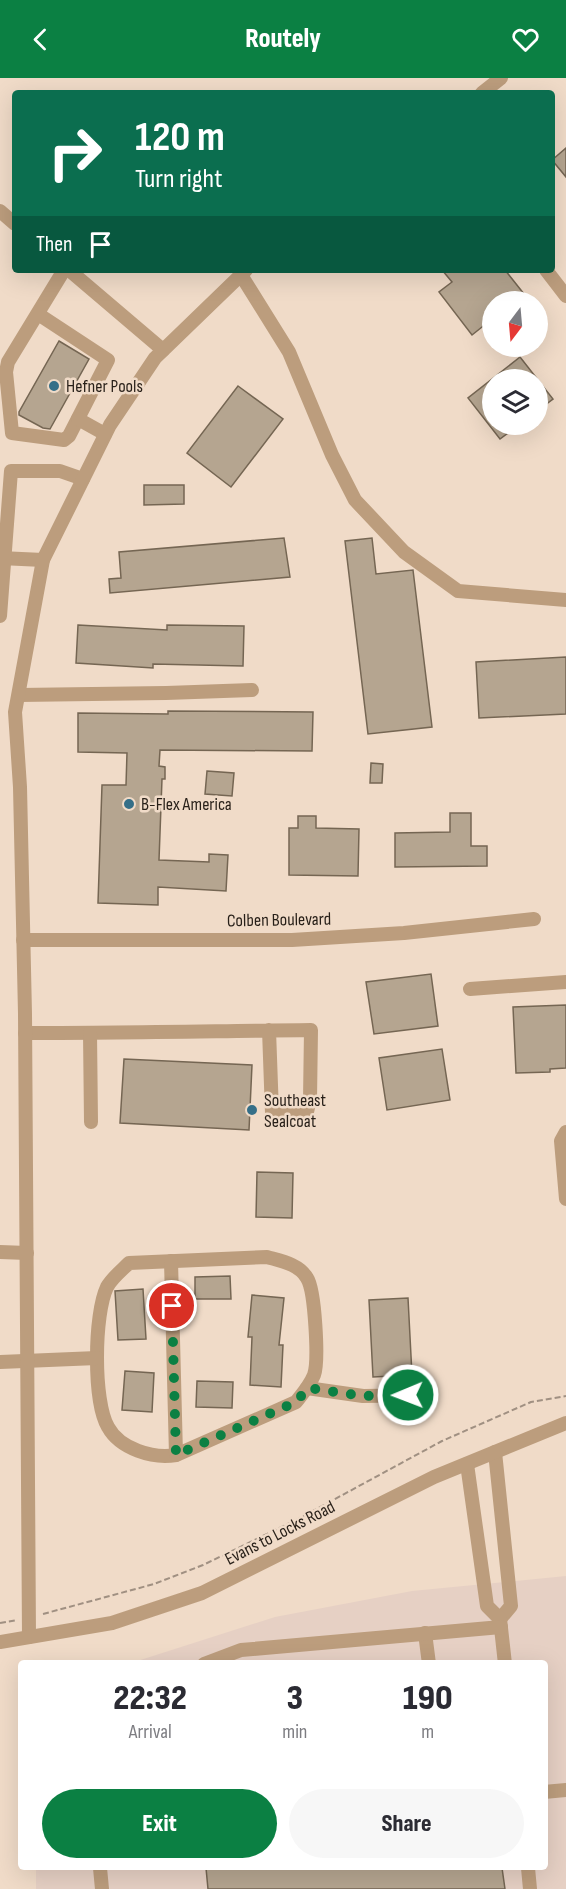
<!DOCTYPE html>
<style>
body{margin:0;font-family:"Sofia Sans Condensed",sans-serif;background:#f7f7f7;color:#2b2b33;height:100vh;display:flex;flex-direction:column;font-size:22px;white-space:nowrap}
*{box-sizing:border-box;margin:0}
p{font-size:20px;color:#7c7c81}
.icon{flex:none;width:33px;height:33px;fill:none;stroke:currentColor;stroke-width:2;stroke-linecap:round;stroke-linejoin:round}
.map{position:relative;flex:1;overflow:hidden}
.panel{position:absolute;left:18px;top:1582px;width:530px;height:210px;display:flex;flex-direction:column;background:#fff;border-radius:6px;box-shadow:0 6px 24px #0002}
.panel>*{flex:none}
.banner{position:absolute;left:12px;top:12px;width:543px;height:183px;border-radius:6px;box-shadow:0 6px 24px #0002;background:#0b6e4f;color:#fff;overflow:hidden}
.needle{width:39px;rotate:196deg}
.buttons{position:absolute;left:482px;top:213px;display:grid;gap:12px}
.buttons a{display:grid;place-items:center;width:66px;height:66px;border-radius:50%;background:#fff;box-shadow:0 6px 24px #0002;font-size:30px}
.pin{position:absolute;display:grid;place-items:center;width:51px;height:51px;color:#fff;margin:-26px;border:3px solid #fff;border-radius:50%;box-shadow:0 2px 6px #0007}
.me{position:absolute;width:66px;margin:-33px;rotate:269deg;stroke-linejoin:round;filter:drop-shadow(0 0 4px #0008)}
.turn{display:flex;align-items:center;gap:21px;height:126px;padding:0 24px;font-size:27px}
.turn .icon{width:78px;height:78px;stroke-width:2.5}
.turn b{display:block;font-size:42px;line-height:51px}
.then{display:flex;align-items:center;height:57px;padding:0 24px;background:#0003;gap:12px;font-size:22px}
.eta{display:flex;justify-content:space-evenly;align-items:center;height:102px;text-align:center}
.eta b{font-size:36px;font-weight:800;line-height:42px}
.action{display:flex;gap:12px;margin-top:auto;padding:12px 24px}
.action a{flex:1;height:69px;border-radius:36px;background:#0b8043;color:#fff;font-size:24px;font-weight:800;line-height:69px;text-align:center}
.action a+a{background:#f7f7f7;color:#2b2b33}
header{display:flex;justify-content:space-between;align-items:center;height:78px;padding:0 24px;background:#0b8043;color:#fff;font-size:27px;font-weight:800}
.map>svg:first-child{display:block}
.industrial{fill:#e6d0c4}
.building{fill:#b5a590;stroke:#756653;stroke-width:1.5}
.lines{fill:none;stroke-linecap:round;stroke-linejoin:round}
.path{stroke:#a09082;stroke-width:2;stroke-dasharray:6 3;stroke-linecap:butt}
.minor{stroke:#bc9d7d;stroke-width:14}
.route{stroke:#0b8043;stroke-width:10;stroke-dasharray:0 18}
.poi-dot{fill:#356f88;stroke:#f0dbc8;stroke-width:2}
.labels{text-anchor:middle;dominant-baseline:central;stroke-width:5;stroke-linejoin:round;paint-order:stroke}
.poi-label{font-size:18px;fill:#271f18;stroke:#f0dbc8;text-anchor:start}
.street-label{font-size:18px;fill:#271f18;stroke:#f0dbc8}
</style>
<header><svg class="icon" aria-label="back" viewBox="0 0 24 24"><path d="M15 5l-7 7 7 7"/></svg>Routely<svg class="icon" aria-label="heart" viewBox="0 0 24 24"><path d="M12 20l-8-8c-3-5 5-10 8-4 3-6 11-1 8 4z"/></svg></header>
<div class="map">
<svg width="566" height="1811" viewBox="0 0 566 1811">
<rect width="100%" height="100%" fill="#f0dbc8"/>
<!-- industrial -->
<path class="industrial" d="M 566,1498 L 566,1811 L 36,1811 L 36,1790 L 544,1790 L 544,1586 L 131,1585 L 275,1539 L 412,1513 Z"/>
<!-- building -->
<g class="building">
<path d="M 566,70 L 566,99 L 552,82 Z"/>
<path d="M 442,192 L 505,192 L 524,216 L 515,224 L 492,224 L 492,241 L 472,257 L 439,214 L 452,204 Z"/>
<path d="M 59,263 L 89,281 L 50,351 L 43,350 L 19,337 L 19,334 Z"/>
<path d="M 520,279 L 553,321 L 537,333 L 537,302 L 492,302 L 492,346 L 520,346 L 500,361 L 468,320 Z"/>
<path d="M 238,308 L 283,341 L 231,409 L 187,375 Z"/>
<path d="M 144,407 L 184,407 L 184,426 L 144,427 Z"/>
<path d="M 284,460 L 290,499 L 110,515 L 109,501 L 121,500 L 119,474 Z"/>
<path d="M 372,460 L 376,496 L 413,492 L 432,649 L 368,656 L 345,463 Z"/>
<path d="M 78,547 L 167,552 L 167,547 L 244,548 L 243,588 L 153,586 L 153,590 L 76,585 Z"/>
<path d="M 566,579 L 566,636 L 479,640 L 476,584 Z"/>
<path d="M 168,633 L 313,634 L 312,673 L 160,672 L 159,688 L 165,689 L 165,701 L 162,701 L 159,782 L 209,784 L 209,776 L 228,777 L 226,813 L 158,809 L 158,827 L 98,825 L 102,707 L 126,707 L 127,675 L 78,674 L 78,635 L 168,636 Z"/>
<path d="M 371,685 L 383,686 L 382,705 L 370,705 Z"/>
<path d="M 207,693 L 234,695 L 232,718 L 205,716 Z"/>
<path d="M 450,735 L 471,735 L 471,768 L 487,768 L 487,788 L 395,789 L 395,755 L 450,754 Z"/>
<path d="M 298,738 L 316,738 L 316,750 L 359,751 L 358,798 L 289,797 L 289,750 L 298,750 Z"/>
<path d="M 431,896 L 438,948 L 374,956 L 366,904 Z"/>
<path d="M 566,927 L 566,990 L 550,991 L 550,994 L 516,995 L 513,929 Z"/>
<path d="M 442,971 L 450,1022 L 387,1032 L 379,980 Z"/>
<path d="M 124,981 L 252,987 L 249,1052 L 120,1045 Z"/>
<path d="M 257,1094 L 293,1095 L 292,1140 L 256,1139 Z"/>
<path d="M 230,1198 L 231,1221 L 195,1221 L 195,1199 Z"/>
<path d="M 143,1211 L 146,1261 L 118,1262 L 115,1213 Z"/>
<path d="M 252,1217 L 284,1220 L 279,1267 L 283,1267 L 281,1309 L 250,1307 L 252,1259 L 248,1259 Z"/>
<path d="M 408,1220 L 412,1297 L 373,1299 L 369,1222 Z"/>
<path d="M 125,1293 L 154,1295 L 152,1334 L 122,1332 Z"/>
<path d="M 197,1303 L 233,1304 L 232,1330 L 196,1329 Z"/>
<path d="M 206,1790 L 502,1790 L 505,1811 L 208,1811 Z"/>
</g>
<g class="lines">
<!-- path -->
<g class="path">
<path d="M 43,1536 L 154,1506 L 203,1487 L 300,1440 L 442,1363 L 531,1324 L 566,1318"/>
<path d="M 0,1545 L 17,1542"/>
</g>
<!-- minor -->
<g class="minor">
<path d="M 482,15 L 501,0"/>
<path d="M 0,133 L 15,146"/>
<path d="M 69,192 L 163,272"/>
<path d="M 546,192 L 566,218"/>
<path d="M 241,197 L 289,274 L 332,377 L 355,422 L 404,474 L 458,513 L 566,522"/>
<path d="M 38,236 L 108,282 L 69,358 L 64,362 L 12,355 L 6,294 L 8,284 L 64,192"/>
<path d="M 78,341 L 105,356"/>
<path d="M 0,480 L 43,482"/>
<path d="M 0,538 L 11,393 L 60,393 L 83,401"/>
<path d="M 19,617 L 166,615 L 252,612"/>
<path d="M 23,862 L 292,862 L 404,855 L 534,841"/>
<path d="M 470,911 L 566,904"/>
<path d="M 25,955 C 120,955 216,953 311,952 L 310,1021 L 307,1034 L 272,1035 L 269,952"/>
<path d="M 90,955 L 91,1044"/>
<path d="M 566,1054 L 561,1063 L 566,1121"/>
<path d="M 0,1174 L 27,1175"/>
<path d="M 267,1179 C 281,1183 299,1186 307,1200 C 315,1212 319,1283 314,1297 C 310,1307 303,1315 296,1324 L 176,1377 C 153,1381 120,1371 108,1349 C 93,1323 94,1236 107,1209 C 112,1200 122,1192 129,1185 Z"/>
<path d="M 171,1183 L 176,1377"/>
<path d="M 0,1284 L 97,1280"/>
<path d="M 307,1310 L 363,1318 L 430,1317"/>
<path d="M 495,1374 L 511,1528 L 500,1541"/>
<path d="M 467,1386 L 487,1528 L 500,1541 L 505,1586"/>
<path d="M 425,1555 L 429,1586"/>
<path d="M 29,1559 L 25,936 L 20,709 L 15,634 L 43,482 L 110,347 L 155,280 L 246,192"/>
<path d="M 0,1564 L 112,1545 L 202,1515 L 434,1399 L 566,1345"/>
<path d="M 204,1586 L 241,1572 L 501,1549"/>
<path d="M 544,1714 L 566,1712"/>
<path d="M 100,1790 L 102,1811"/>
<path d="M 528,1790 L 530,1811"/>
</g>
</g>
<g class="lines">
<!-- route -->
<path class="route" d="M 172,1228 L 176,1377 L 296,1324 L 308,1310 L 363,1318 L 408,1317"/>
</g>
<!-- markers -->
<g class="poi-dot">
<circle cx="54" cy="308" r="6"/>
<circle cx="129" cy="726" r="6"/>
<circle cx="252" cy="1032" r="6"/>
</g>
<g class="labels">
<!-- poi labels -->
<g class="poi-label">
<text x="66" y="308">Hefner Pools</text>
<text x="141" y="726">B-Flex America</text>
<text x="264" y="1022">Southeast<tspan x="264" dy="21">Sealcoat</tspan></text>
</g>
<!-- street labels -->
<g class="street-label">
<text transform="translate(279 842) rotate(-1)">Colben Boulevard</text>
<text transform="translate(280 1455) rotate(-27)">Evans to Locks Road</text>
</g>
</g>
</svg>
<div class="buttons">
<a><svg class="needle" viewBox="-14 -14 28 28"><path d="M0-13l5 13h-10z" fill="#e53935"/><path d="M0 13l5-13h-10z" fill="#7c7c81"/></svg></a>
<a><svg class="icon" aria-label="layers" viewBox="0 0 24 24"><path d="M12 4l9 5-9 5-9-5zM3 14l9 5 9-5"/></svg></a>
</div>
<div class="pin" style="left:172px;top:1228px;background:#d93025"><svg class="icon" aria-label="arrive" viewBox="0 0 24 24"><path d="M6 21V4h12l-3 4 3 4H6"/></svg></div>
<svg class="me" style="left:408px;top:1317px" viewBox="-20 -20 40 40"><circle r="17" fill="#0b8043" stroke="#fff" stroke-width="3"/><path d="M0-11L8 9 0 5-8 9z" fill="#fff"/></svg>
<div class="banner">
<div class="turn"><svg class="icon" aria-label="right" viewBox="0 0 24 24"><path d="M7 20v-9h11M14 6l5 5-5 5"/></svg><div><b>120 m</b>Turn right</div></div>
<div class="then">Then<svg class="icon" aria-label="arrive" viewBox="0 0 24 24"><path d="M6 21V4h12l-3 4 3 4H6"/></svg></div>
</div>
<section class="panel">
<div class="eta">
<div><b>22:32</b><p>Arrival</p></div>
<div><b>3</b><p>min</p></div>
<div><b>190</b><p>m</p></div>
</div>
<div class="action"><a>Exit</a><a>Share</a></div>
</section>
</div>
